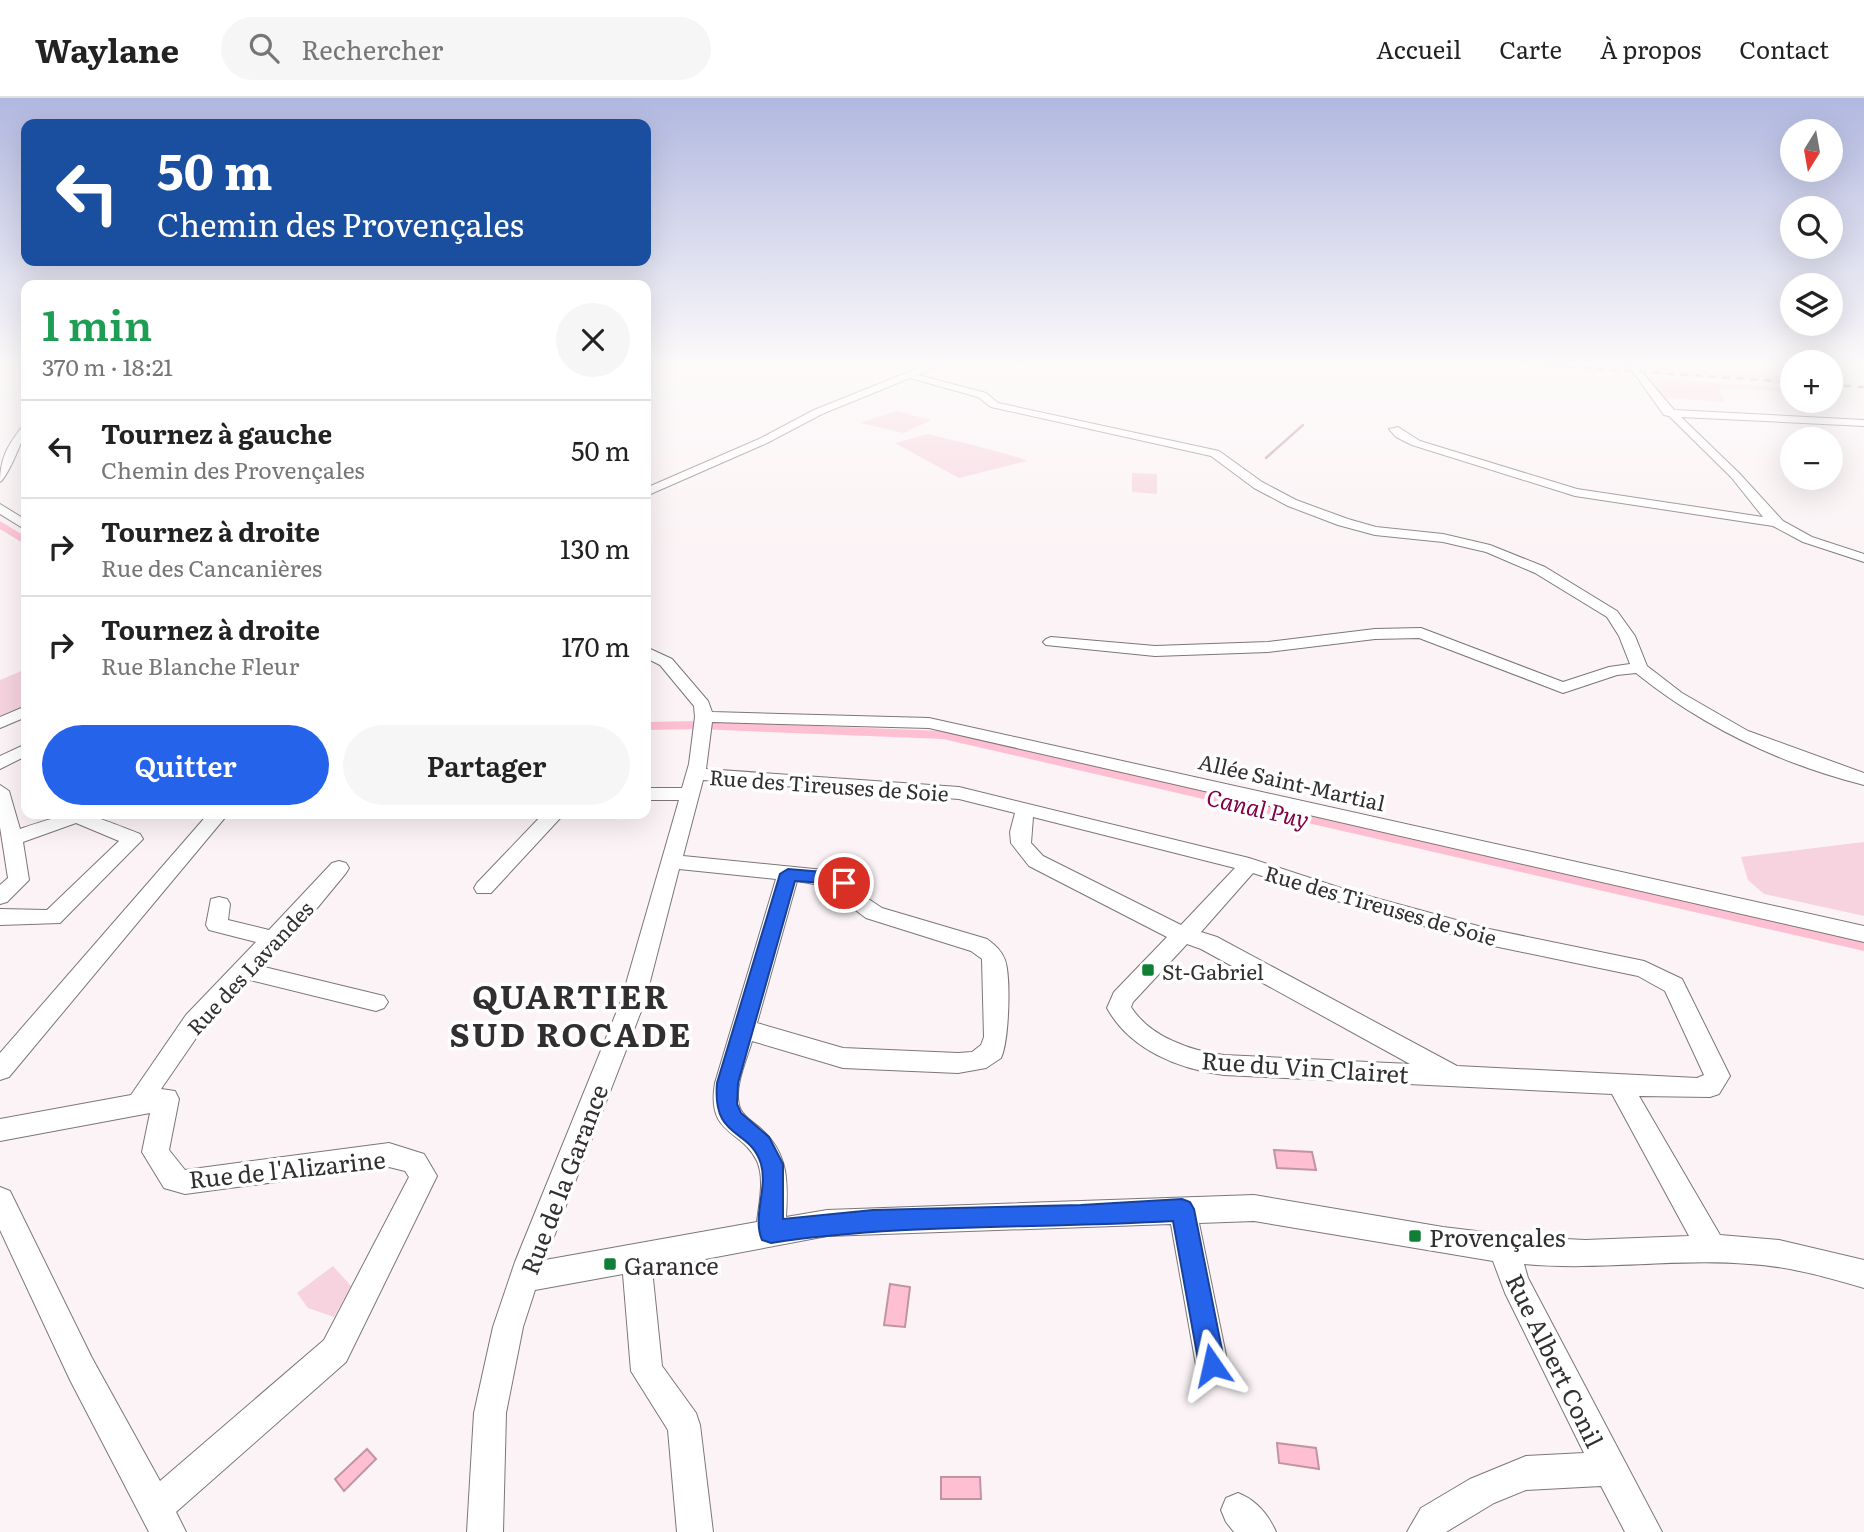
<!DOCTYPE html>
<html lang="fr">
<meta charset="utf-8">
<style>
body{margin:0;font-family:Literata,serif;background:#f6f6f6;color:#222;height:100vh;display:flex;flex-direction:column;font-size:26px;white-space:nowrap}
*{box-sizing:border-box;margin:0}
p{font-size:23px;color:#767676}
.icon{flex:none;width:38px;height:38px;fill:none;stroke:currentColor;stroke-width:2;stroke-linecap:round;stroke-linejoin:round}
.map{position:relative;flex:1;overflow:hidden}
.drawer{position:absolute;left:21px;top:182px;width:630px;height:539px;display:flex;flex-direction:column;background:#fff;border-radius:14px;box-shadow:0 7px 28px #0002}
.drawer>*{flex:none}
.top-card{position:absolute;left:21px;top:21px;width:630px;height:147px;border-radius:14px;box-shadow:0 7px 28px #0002;background:#1a4fa0;color:#fff;overflow:hidden}
.needle{width:46px;rotate:191deg}
.fabs{position:absolute;left:1780px;top:21px;display:grid;gap:14px}
.fabs a{display:grid;place-items:center;width:63px;height:63px;border-radius:50%;background:#fff;box-shadow:0 7px 28px #0002;font-size:35px}
.pin{position:absolute;display:grid;place-items:center;width:60px;height:60px;color:#fff;margin:-30px;border:4px solid #fff;border-radius:50%;box-shadow:0 2px 7px #0007}
.me{position:absolute;width:77px;margin:-38px;rotate:349deg;stroke-linejoin:round;filter:drop-shadow(0 0 5px #0008)}
.turn{display:flex;align-items:center;gap:24px;height:147px;padding:0 21px;font-size:32px}
.turn .icon{width:91px;height:91px;stroke-width:2.5}
.turn b{display:block;font-size:49px;line-height:60px}
.round{display:grid;place-items:center;flex:none;width:74px;height:74px;border-radius:37px;background:#f6f6f6}
.summary{display:flex;align-items:center;justify-content:space-between;height:119px;padding:0 21px}
h1{font-size:42px;font-weight:600;line-height:52px;color:#1e9e55}
.cta{display:flex;gap:14px;margin-top:auto;padding:14px 21px}
.cta a{flex:1;height:80px;border-radius:42px;background:#2563eb;color:#fff;font-size:28px;font-weight:600;line-height:80px;text-align:center}
.cta a+a{background:#f6f6f6;color:#222}
ul{padding:0;list-style:none}
li{display:flex;align-items:center;gap:21px;height:98px;padding:0 21px;border-top:2px solid #e0e0e0}
li div{flex:1}
li b{display:block;font-size:26px}
li em{font-style:normal}
header{display:flex;align-items:center;gap:42px;box-sizing:border-box;height:98px;padding:0 35px;background:#fff;border-bottom:2px solid #e0e0e0}
header strong{font-size:33px}
nav{display:flex;gap:38px;margin-inline-start:auto;font-size:24px}
.search{width:490px;height:63px;background:#f6f6f6;display:flex;align-items:center;gap:18px;box-sizing:border-box;padding:0 24px;border-radius:38px;color:#767676;font-size:26px}
.map>svg:first-child{display:block}
.built{fill:#f4e3e8}
.green{fill:#f6d3de}
.water{fill:#ffbfd3;stroke:#c294a2;stroke-width:2}
.lines{fill:none;stroke-linecap:round;stroke-linejoin:round}
.stream{stroke:#c294a2;stroke-width:2.5}
.canal{fill:#ffbfd3;fill-rule:evenodd}
.minor-casing{stroke:#7d7678;stroke-width:2}
.minor{fill:#fff;fill-rule:evenodd}
.rail{stroke:#958f91;stroke-width:2.5;stroke-dasharray:7 7;stroke-linecap:butt}
.route{fill:#2563eb;stroke:#184099;stroke-width:2}
.poi-dot{fill:#0f7f35;stroke:#fff;stroke-width:2.5}
.labels{text-anchor:middle;dominant-baseline:central;stroke-width:7;stroke-linejoin:round;paint-order:stroke}
.street-label{font-size:21px;fill:#322f30;stroke:#fff}
.poi-label{font-size:21px;fill:#322f30;stroke:#fff;text-anchor:start}
.water-label{font-size:23px;font-style:italic;fill:#810245;stroke:#fff}
.near-street-label{font-size:24px;fill:#322f30;stroke:#fff}
.near-poi-label{font-size:24px;fill:#322f30;stroke:#fff;text-anchor:start}
.near-district-label{font-size:33px;font-weight:bold;letter-spacing:2px;fill:#322f30;stroke:#fff}
</style>
<header>
<strong>Waylane</strong>
<div class="search"><svg class="icon" aria-label="search" viewBox="0 0 24 24"><circle cx="10" cy="10" r="6"/><path d="M15 15l6 6"/></svg>Rechercher</div>
<nav><a>Accueil</a><a>Carte</a><a>À propos</a><a>Contact</a></nav>
</header>
<div class="map">
<svg width="1864" height="1434" viewBox="0 0 1864 1434">
<rect width="100%" height="100%" fill="#fbf3f5"/>
<!-- built -->
<path class="built" d="M 1523,267 L 1629,267 L 1792,278 L 1792,286 Z"/>
<!-- green -->
<g class="green">
<path d="M 1646,280 L 1792,290 L 1792,293 L 1719,291 L 1725,304 L 1658,299 Z"/>
<path d="M 897,313 L 931,322 L 904,335 L 860,325 Z"/>
<path d="M 928,336 C 941,339 1022,359 1027,363 L 959,380 L 895,345 Z"/>
<path d="M 1132,375 L 1157,376 L 1157,396 L 1132,394 Z"/>
<path d="M 26,571 L 26,610 L 0,621 L 0,582 Z"/>
<path d="M 1864,744 L 1864,818 L 1764,796 L 1748,782 L 1741,759 Z"/>
<path d="M 333,1168 L 351,1188 L 334,1219 L 308,1210 L 297,1195 Z"/>
</g>
<!-- water -->
<g class="water">
<path d="M 1274,1052 L 1312,1054 L 1316,1072 L 1277,1070 Z"/>
<path d="M 890,1186 L 910,1189 L 905,1229 L 884,1227 Z"/>
<path d="M 1277,1345 L 1316,1350 L 1319,1371 L 1279,1365 Z"/>
<path d="M 367,1351 L 376,1361 L 344,1393 L 335,1381 Z"/>
<path d="M 941,1379 L 980,1379 L 981,1401 L 941,1401 Z"/>
</g>
<g class="lines">
<!-- stream -->
<path class="stream" d="M 1266,360 L 1303,327"/>
<!-- canal -->
<g class="canal">
<path d="M 0,423 L 26,439 L 26,447 L 0,431 Z"/>
<path d="M 697,623 L 943,633 L 1864,839 L 1864,853 L 943,641 L 697,631 L 646,632 L 646,624 Z"/>
</g>
<!-- minor casing -->
<g class="minor-casing">
<g id="minor">
<path d="M 926,267 L 939,267 L 918,277 L 986,295 L 998,305 L 1219,353 L 1262,384 L 1296,402 L 1348,421 L 1376,429 L 1443,436 L 1490,447 L 1545,469 L 1617,513 L 1635,538 L 1647,568 L 1682,595 L 1748,633 L 1864,675 L 1864,687 C 1781,666 1703,629 1636,575 L 1617,577 L 1563,595 L 1419,540 L 1375,541 L 1268,554 L 1155,558 L 1046,547 L 1043,544 L 1046,541 L 1051,539 L 1155,548 L 1268,544 L 1375,531 L 1421,530 L 1563,584 L 1609,569 L 1630,566 L 1619,538 L 1607,519 L 1535,475 L 1486,454 L 1443,444 L 1375,437 L 1338,427 L 1288,408 L 1254,390 L 1211,358 L 991,309 L 978,299 L 910,280 L 822,316 L 767,345 L 646,398 L 646,390 L 759,341 L 814,312 Z"/>
<path d="M 1628,267 L 1636,267 L 1674,312 L 1864,322 L 1864,328 L 1681,319 L 1739,375 L 1783,423 L 1812,439 L 1864,456 L 1864,464 L 1803,444 L 1773,428 L 1575,398 L 1412,347 L 1396,339 L 1389,331 L 1398,329 L 1420,343 L 1577,391 L 1763,419 L 1731,379 L 1669,318 L 1664,317 Z"/>
<path d="M 26,328 C 26,336 7,380 0,384 C 0,360 8,347 22,329 Z"/>
<path d="M 0,406 L 26,422 L 26,432 L 0,416 Z"/>
<path d="M 646,549 L 672,561 L 708,603 L 712,614 L 929,620 L 1864,828 L 1864,844 L 929,630 L 712,624 L 706,671 L 959,689 L 1249,760 L 1350,793 L 1489,831 L 1644,863 L 1682,881 L 1730,978 L 1719,996 L 1710,999 L 1639,998 L 1720,1137 L 1779,1142 L 1864,1162 L 1864,1190 C 1826,1179 1788,1168 1749,1166 C 1674,1160 1599,1173 1524,1166 L 1528,1180 L 1662,1434 L 1625,1434 L 1601,1388 L 1526,1392 L 1494,1405 L 1446,1434 L 1407,1434 L 1421,1410 L 1470,1381 L 1526,1358 L 1584,1355 L 1505,1195 L 1493,1163 L 1254,1123 L 1199,1125 L 1228,1267 L 1223,1278 L 1212,1283 L 1201,1278 L 1196,1267 L 1171,1126 L 827,1138 L 652,1171 L 662,1268 L 696,1315 L 700,1327 L 713,1434 L 677,1434 L 668,1332 L 631,1273 L 623,1176 L 535,1192 L 523,1229 L 506,1315 L 503,1434 L 467,1434 L 474,1315 L 493,1229 L 515,1164 L 621,903 L 679,702 L 646,702 L 646,690 L 682,690 L 689,666 L 695,619 L 694,608 L 660,567 L 646,560 ZM 703,682 L 959,701 L 1015,715 L 1010,734 L 1011,745 L 1029,768 L 1167,839 L 1114,894 L 1107,910 C 1130,952 1179,971 1224,977 L 1612,996 L 1689,1138 L 1585,1142 L 1526,1139 L 1443,1129 L 1254,1097 L 827,1112 L 786,1119 C 788,1084 789,1055 760,1030 C 753,1024 741,1017 739,1007 C 734,988 747,961 752,943 L 843,970 L 958,975 L 986,970 L 1001,960 C 1009,943 1011,879 1005,862 C 1001,852 995,847 987,841 L 882,810 L 864,798 L 851,780 L 824,772 L 683,758 ZM 1033,719 L 1235,770 L 1181,827 L 1043,758 L 1031,745 ZM 679,771 L 776,781 L 715,985 C 706,1038 742,1031 757,1063 C 765,1081 759,1106 757,1124 L 545,1162 L 645,903 ZM 1253,775 L 1337,803 L 1489,847 L 1638,878 L 1665,893 L 1704,977 L 1697,980 L 1457,968 L 1217,839 L 1201,834 ZM 797,783 L 837,790 L 850,808 L 866,820 L 971,853 L 982,861 L 984,939 L 981,947 L 972,954 L 958,955 L 843,950 L 757,925 ZM 1187,846 L 1201,851 L 1410,966 L 1224,957 C 1191,953 1150,939 1131,909 L 1133,904 Z"/>
<path d="M 26,608 L 26,619 L 0,630 L 0,619 Z"/>
<path d="M 26,646 L 26,658 L 0,671 L 0,658 Z"/>
<path d="M 0,687 L 9,693 L 20,731 C 81,710 81,713 140,736 L 143,741 L 60,825 L 0,827 L 0,811 L 47,812 L 119,743 L 76,725 L 23,744 L 29,782 L 7,804 L 0,806 L 0,787 L 8,780 L 0,729 Z"/>
<path d="M 208,716 L 228,716 L 9,979 L 0,982 L 0,955 Z"/>
<path d="M 543,716 L 564,716 L 491,795 L 477,795 L 474,790 L 477,785 Z"/>
<path d="M 339,763 L 346,765 L 349,770 L 346,775 L 318,809 L 260,868 L 384,898 L 388,904 L 384,910 L 376,913 L 246,881 L 203,930 L 161,991 L 175,993 L 179,1001 L 169,1052 L 185,1072 L 389,1045 L 424,1056 L 437,1078 L 346,1264 L 176,1414 L 186,1434 L 149,1434 L 70,1282 L 0,1132 L 0,1089 L 10,1093 L 92,1260 L 160,1383 L 324,1242 L 409,1079 L 405,1073 L 389,1069 L 185,1096 L 164,1090 L 142,1054 L 150,1015 L 0,1043 L 0,1021 L 131,997 L 186,917 L 256,844 L 209,832 L 206,827 L 211,801 L 219,799 L 227,801 L 230,806 L 228,822 L 269,832 L 332,765 Z"/>
<path d="M 1238,1395 C 1256,1402 1268,1416 1276,1434 L 1234,1434 L 1226,1424 L 1221,1412 L 1226,1400 Z"/>
</g>
</g>
<!-- minor -->
<use href="#minor" class="minor"/>
<!-- rail -->
<g class="rail">
<path d="M 1541,267 L 1792,284"/>
<path d="M 1830,287 L 1864,289"/>
</g>
</g>
<!-- sky -->
<linearGradient id="sky" x2="0" y2="1"><stop stop-color="#b1b8e0"/><stop offset="0.57" stop-color="#fdfafa"/><stop offset="1" stop-color="#fdfafa" stop-opacity="0"/></linearGradient>
<rect width="1864" height="467" fill="url(#sky)"/>
<!-- route -->
<path class="route" d="M 788,771 L 824,774 L 850,781 L 853,785 L 844,791 L 824,785 L 795,783 L 738,985 L 737,1006 L 741,1015 L 769,1039 L 783,1066 L 783,1121 L 873,1112 L 1081,1107 L 1182,1101 L 1190,1104 L 1194,1111 L 1225,1267 L 1221,1276 L 1212,1280 L 1202,1276 L 1199,1267 L 1173,1123 C 1039,1131 903,1125 771,1145 L 762,1142 C 752,1119 768,1090 761,1066 C 750,1029 712,1043 717,985 L 780,776 Z"/>
<!-- markers -->
<g class="poi-dot">
<rect x="1141" y="865" width="14" height="14" rx="3.5"/>
<rect x="1408" y="1131" width="14" height="14" rx="3.5"/>
<rect x="603" y="1159" width="14" height="14" rx="3.5"/>
</g>
<g class="labels">
<!-- street labels -->
<g class="street-label">
<text transform="translate(1292 683) rotate(13)">Allée Saint-Martial</text>
<text transform="translate(829 686) rotate(4)">Rue des Tireuses de Soie</text>
<text transform="translate(1381 806) rotate(16)">Rue des Tireuses de Soie</text>
<text transform="translate(249 869) rotate(-47)">Rue des Lavandes</text>
</g>
<!-- poi labels -->
<g class="poi-label">
<text x="1162" y="872">St-Gabriel</text>
</g>
<!-- water labels -->
<g class="water-label">
<text transform="translate(1258 709) rotate(13)">Canal Puy</text>
</g>
<!-- near-street labels -->
<g class="near-street-label">
<text transform="translate(1305 968) rotate(4)">Rue du Vin Clairet</text>
<text transform="translate(287 1070) rotate(-6)">Rue de l'Alizarine</text>
<text transform="translate(563 1081) rotate(-69)">Rue de la Garance</text>
<text transform="translate(1556 1262) rotate(64)">Rue Albert Conil</text>
</g>
<!-- near-poi labels -->
<g class="near-poi-label">
<text x="1429" y="1138">Provençales</text>
<text x="624" y="1166">Garance</text>
</g>
<!-- near-district labels -->
<g class="near-district-label">
<text x="571" y="896">QUARTIER<tspan x="571" dy="38">SUD ROCADE</tspan></text>
</g>
</g>
</svg>
<div class="fabs">
<a><svg class="needle" viewBox="-14 -14 28 28"><path d="M0-13l5 13h-10z" fill="#e53935"/><path d="M0 13l5-13h-10z" fill="#767676"/></svg></a>
<a><svg class="icon" aria-label="search" viewBox="0 0 24 24"><circle cx="10" cy="10" r="6"/><path d="M15 15l6 6"/></svg></a>
<a><svg class="icon" aria-label="layers" viewBox="0 0 24 24"><path d="M12 4l9 5-9 5-9-5zM3 14l9 5 9-5"/></svg></a>
<a>+</a>
<a>−</a>
</div>
<div class="pin" style="left:844px;top:785px;background:#d93025"><svg class="icon" aria-label="arrive" viewBox="0 0 24 24"><path d="M6 21V4h12l-3 4 3 4H6"/></svg></div>
<svg class="me" style="left:1212px;top:1267px" viewBox="-20 -20 40 40"><path d="M0-17L14 15 0 8-14 15z" fill="#2563eb" stroke="#fff" stroke-width="4"/></svg>
<div class="top-card">
<div class="turn"><svg class="icon" aria-label="left" viewBox="0 0 24 24"><path d="M17 20v-9H6M10 6l-5 5 5 5"/></svg><div><b>50 m</b>Chemin des Provençales</div></div>
</div>
<section class="drawer">
<div class="summary"><div><h1>1 min</h1><p>370 m · 18:21</p></div><a class="round"><svg class="icon" aria-label="close" viewBox="0 0 24 24"><path d="M6 6l12 12M18 6L6 18"/></svg></a></div>
<ul>
<li><svg class="icon" aria-label="left" viewBox="0 0 24 24"><path d="M17 20v-9H6M10 6l-5 5 5 5"/></svg><div><b>Tournez à gauche</b><p>Chemin des Provençales</p></div><em>50 m</em></li>
<li><svg class="icon" aria-label="right" viewBox="0 0 24 24"><path d="M7 20v-9h11M14 6l5 5-5 5"/></svg><div><b>Tournez à droite</b><p>Rue des Cancanières</p></div><em>130 m</em></li>
<li><svg class="icon" aria-label="right" viewBox="0 0 24 24"><path d="M7 20v-9h11M14 6l5 5-5 5"/></svg><div><b>Tournez à droite</b><p>Rue Blanche Fleur</p></div><em>170 m</em></li>
</ul>
<div class="cta"><a>Quitter</a><a>Partager</a></div>
</section>
</div>
